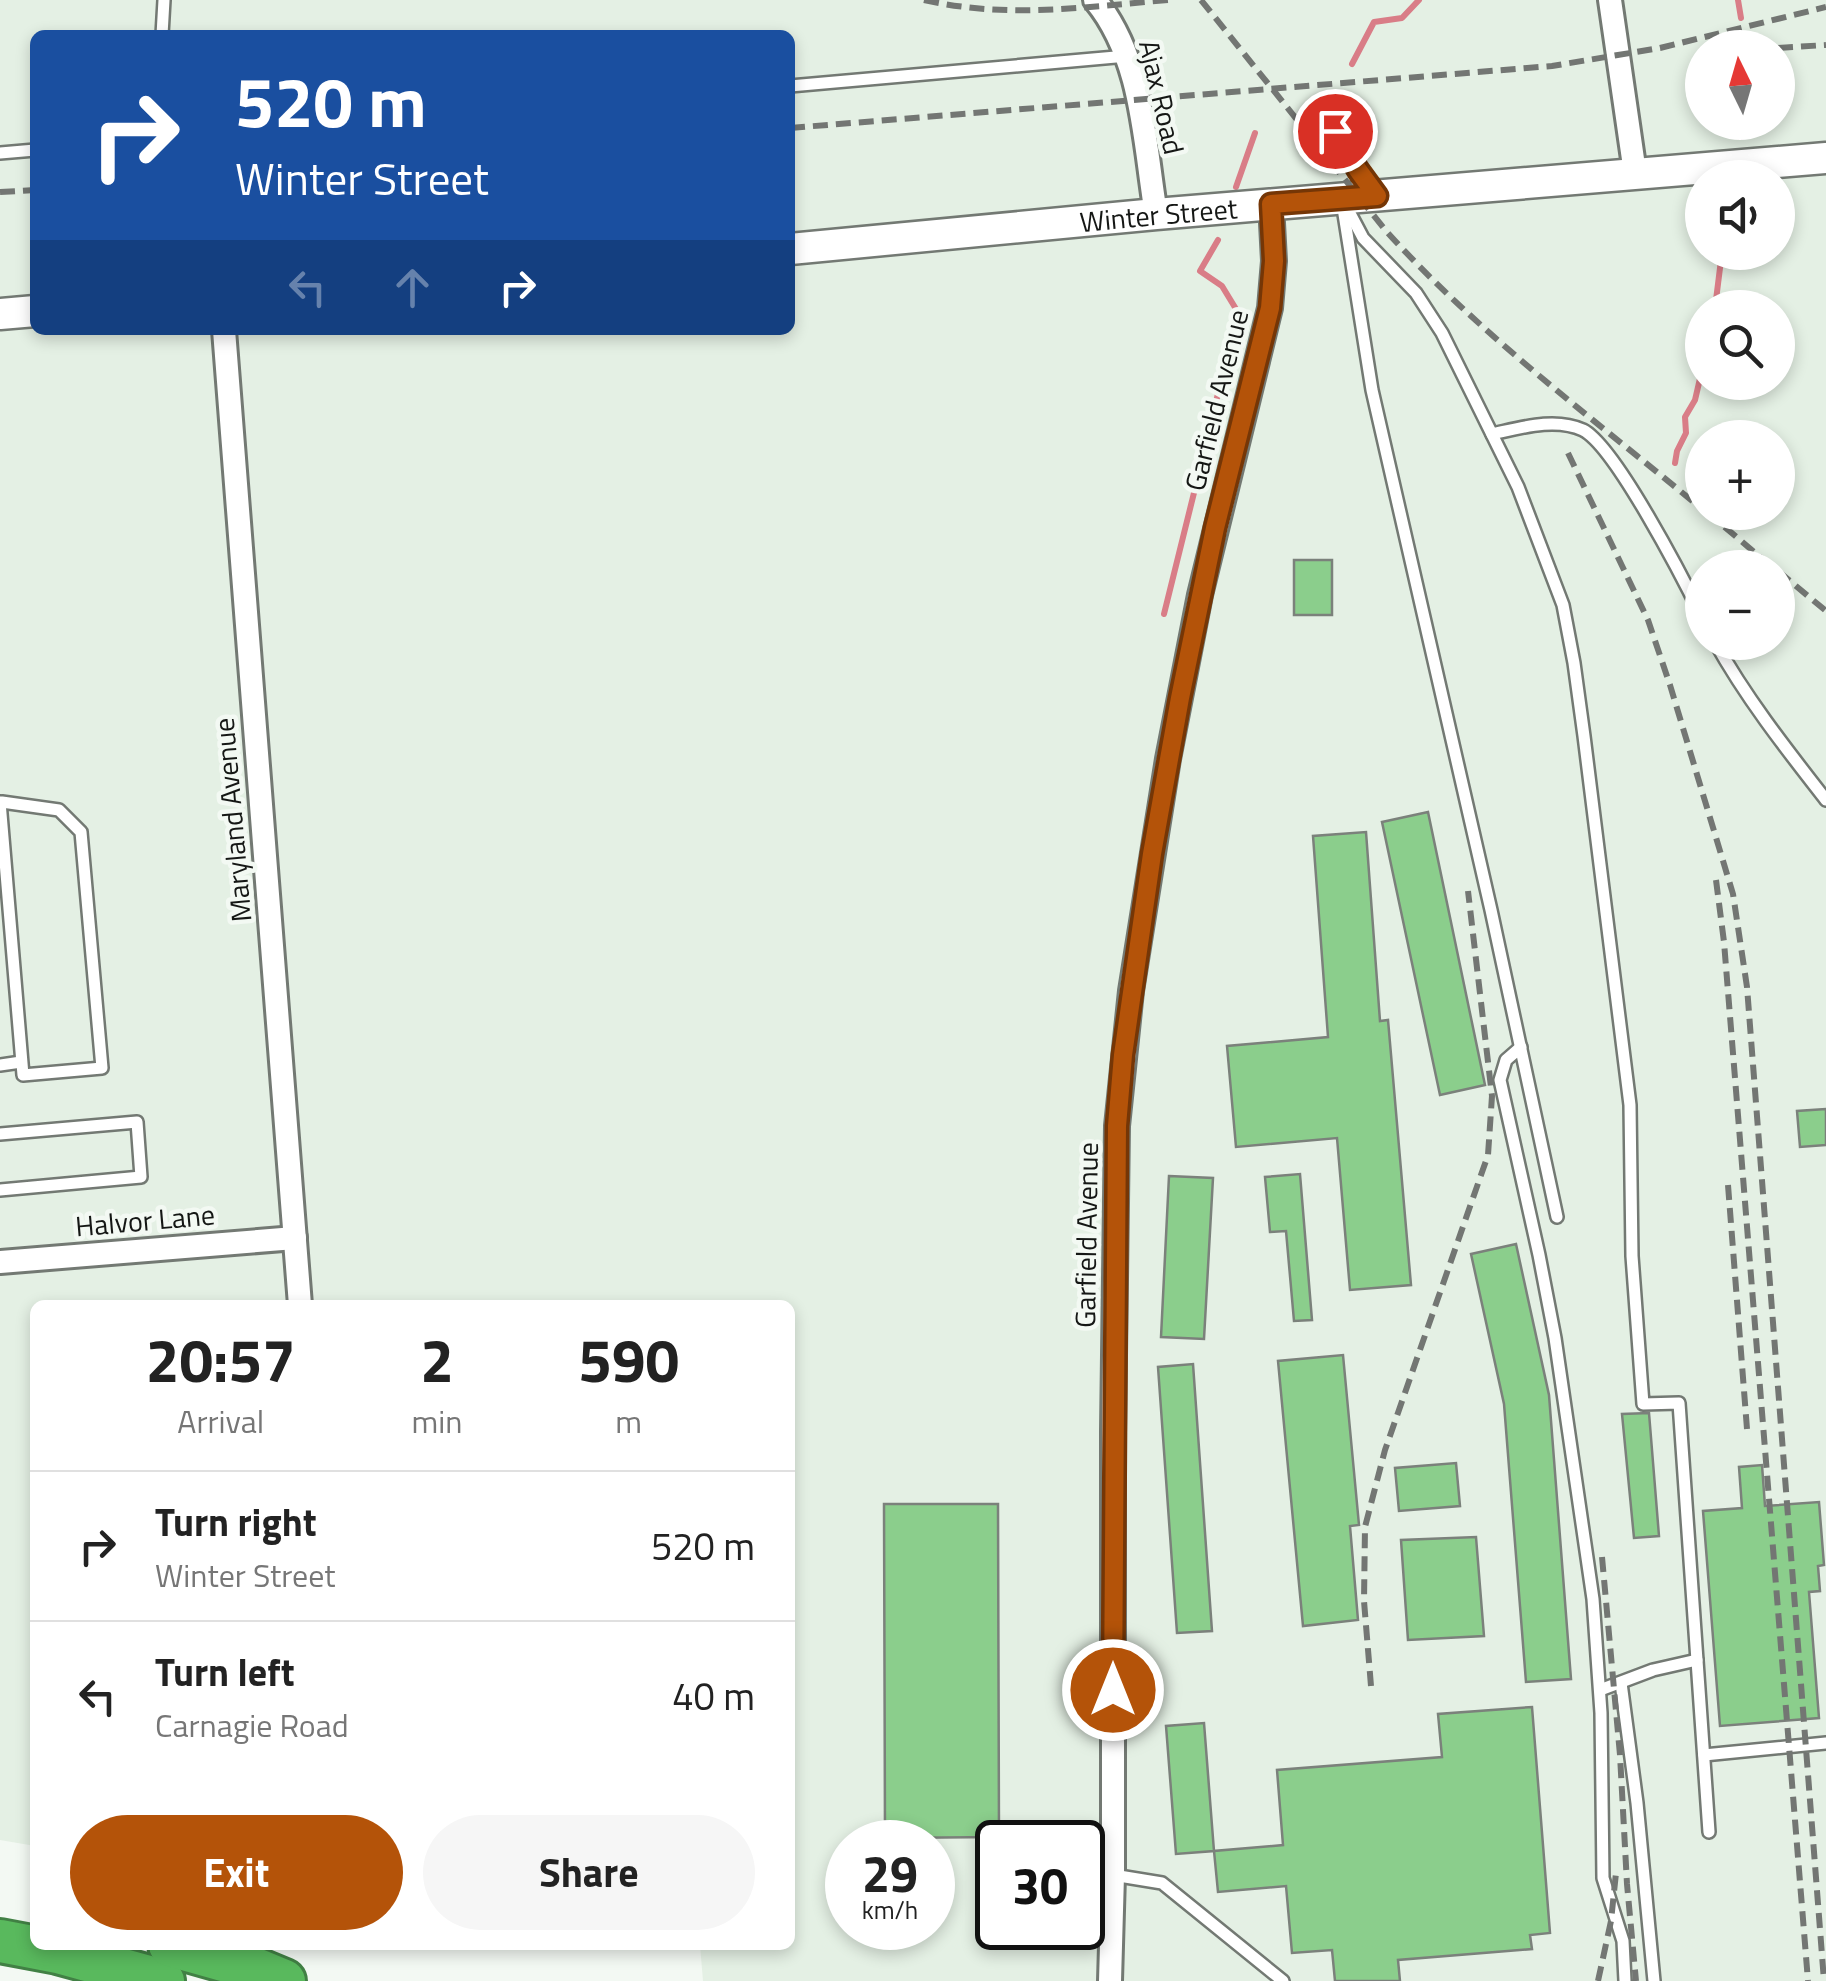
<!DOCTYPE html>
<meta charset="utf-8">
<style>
body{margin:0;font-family:"Titillium Web",sans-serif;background:#f6f6f6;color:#222;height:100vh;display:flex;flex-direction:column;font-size:38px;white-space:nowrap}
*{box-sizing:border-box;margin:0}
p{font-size:32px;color:#767676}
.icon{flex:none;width:55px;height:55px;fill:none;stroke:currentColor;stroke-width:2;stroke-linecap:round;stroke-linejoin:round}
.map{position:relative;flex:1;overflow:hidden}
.sheet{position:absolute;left:30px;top:1300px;width:765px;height:650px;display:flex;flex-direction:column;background:#fff;border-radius:15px;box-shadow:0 5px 15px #0003}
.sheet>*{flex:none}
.hud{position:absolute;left:30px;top:30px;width:765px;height:305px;border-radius:15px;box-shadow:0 5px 15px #0003;background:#1a4fa0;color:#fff;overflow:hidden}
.needle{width:65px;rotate:355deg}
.controls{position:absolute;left:1685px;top:30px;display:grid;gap:20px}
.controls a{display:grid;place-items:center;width:110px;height:110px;border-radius:50%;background:#fff;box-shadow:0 5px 15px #0003;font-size:50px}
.speed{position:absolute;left:825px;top:1820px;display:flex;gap:20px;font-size:50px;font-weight:700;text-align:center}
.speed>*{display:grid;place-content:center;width:130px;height:130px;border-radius:50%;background:#fff;box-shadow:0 5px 15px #0003;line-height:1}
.speed small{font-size:25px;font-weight:400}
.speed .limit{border:5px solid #111;border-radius:15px;background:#fff;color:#111}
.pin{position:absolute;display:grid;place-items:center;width:85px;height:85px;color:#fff;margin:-42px;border:5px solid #fff;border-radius:50%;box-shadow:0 2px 10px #0007}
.me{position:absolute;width:110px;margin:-55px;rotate:0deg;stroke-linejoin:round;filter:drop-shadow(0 0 8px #0008)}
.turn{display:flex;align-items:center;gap:35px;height:210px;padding:0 40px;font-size:45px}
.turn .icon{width:130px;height:130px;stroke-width:2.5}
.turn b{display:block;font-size:70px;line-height:85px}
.lanes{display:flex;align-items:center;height:95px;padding:0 40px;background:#0003;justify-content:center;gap:50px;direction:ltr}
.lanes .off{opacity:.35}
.eta{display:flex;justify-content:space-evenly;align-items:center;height:170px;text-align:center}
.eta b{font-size:60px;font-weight:700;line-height:70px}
.button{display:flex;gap:20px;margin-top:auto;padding:20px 40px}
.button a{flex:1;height:115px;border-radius:60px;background:#b45309;color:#fff;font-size:40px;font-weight:700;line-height:115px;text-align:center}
.button a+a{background:#f6f6f6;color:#222}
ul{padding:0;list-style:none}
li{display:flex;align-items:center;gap:30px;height:150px;padding:0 40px;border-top:2px solid #e0e0e0}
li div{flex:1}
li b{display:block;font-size:38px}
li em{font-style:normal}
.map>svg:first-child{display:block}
.built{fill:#e4f0e4;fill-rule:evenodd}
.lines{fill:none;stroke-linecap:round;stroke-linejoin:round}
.stream{stroke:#d97d87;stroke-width:6}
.building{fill:#8bce8c;stroke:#7b817b;stroke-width:2.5}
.service-casing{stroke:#737973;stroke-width:16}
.minor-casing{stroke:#737973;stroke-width:28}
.tertiary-casing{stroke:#737973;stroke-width:35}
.motorway-casing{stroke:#418044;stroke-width:48}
.service{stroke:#fff;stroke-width:11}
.minor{stroke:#fff;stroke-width:22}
.tertiary{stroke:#fff;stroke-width:30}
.motorway{stroke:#59b95d;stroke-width:42}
.rail{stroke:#737673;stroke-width:6;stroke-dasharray:15 8;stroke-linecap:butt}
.route-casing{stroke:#753606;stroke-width:25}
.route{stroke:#b45309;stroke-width:18}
.labels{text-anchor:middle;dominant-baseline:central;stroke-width:9;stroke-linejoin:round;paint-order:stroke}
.street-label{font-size:28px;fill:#151715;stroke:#f3f9f3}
</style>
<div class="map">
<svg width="1826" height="1981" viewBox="0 0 1826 1981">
<rect width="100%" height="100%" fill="#f3f9f3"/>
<!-- built -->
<g class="built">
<path d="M 0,0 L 1826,0 L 1826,146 L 790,235 L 790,35 L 35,35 L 35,296 L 0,299 ZM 1702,48 L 1778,48 L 1778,122 L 1702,122 Z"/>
<path d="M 1826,173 L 1826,1981 L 703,1981 L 700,1945 L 790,1945 L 790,1305 L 35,1305 L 35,1846 L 0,1840 L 0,325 L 35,322 L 35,330 L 790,330 L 790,262 L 1702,184 L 1702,252 L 1778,252 L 1778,178 L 1772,177 ZM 1702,308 L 1778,308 L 1778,382 L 1702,382 ZM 1702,438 L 1778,438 L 1778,512 L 1702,512 ZM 1702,568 L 1778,568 L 1778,642 L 1702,642 ZM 848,1842 L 932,1842 L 932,1928 L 848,1928 ZM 998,1842 L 1082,1842 L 1082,1928 L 998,1928 Z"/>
</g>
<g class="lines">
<!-- stream -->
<g class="stream">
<path d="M 1738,0 L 1741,18"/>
<path d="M 1352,64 L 1374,22 L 1402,18 L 1419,0"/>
<path d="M 1740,137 L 1741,122"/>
<path d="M 1236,187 L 1255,133"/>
<path d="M 1715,308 L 1722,252"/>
<path d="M 1675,463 L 1677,451 L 1686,433 L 1685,417 L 1695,400 L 1702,370"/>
<path d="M 1164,614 L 1214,412 L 1236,309 L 1222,286 L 1200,271 L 1218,240"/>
</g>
</g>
<!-- building -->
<g class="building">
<rect x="1294" y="560" width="38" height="55"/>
<path d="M 1428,812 L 1485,1085 L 1440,1095 L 1382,822 Z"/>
<path d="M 1366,832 L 1380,1021 L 1388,1020 L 1411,1285 L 1350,1290 L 1337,1138 L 1236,1147 L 1227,1046 L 1328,1037 L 1313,836 Z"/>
<path d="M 1826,1109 L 1826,1145 L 1800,1147 L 1797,1111 Z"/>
<path d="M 1300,1174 L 1312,1320 L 1294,1321 L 1286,1231 L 1270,1232 L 1265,1177 Z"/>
<path d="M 1169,1176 L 1213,1178 L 1204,1339 L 1161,1337 Z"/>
<path d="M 1516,1244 L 1549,1395 L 1571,1679 L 1526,1682 L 1504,1404 L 1471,1254 Z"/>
<path d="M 1343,1355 L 1359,1525 L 1350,1526 L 1358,1620 L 1303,1626 L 1278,1361 Z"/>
<path d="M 1193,1364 L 1212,1631 L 1177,1633 L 1158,1367 Z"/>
<path d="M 1649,1413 L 1659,1536 L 1634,1538 L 1622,1414 Z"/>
<path d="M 1456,1463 L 1460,1506 L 1399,1511 L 1395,1468 Z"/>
<path d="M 1762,1465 L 1765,1506 L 1819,1502 L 1824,1565 L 1818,1566 L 1820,1591 L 1809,1592 L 1819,1718 L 1720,1726 L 1703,1511 L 1742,1508 L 1739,1467 Z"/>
<path d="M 884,1504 L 998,1504 L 999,1837 L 885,1838 Z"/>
<path d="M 1476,1537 L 1484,1636 L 1408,1640 L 1401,1540 Z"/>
<path d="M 1532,1707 L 1550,1933 L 1530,1935 L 1532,1949 L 1398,1960 L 1400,1981 L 1335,1981 L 1332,1950 L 1292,1953 L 1286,1886 L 1218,1892 L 1214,1851 L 1283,1845 L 1277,1770 L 1442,1757 L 1438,1714 Z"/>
<path d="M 1204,1723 L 1214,1851 L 1176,1854 L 1166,1726 Z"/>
</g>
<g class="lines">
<!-- service casing -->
<g class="service-casing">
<g id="service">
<path d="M 162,35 L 164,0"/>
<path d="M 790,86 L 1127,56"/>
<path d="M 1321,102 L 1346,151 L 1375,193"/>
<path d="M 0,153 L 35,150"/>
<path d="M 1344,202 L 1363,238 L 1416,293 L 1442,333 L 1518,487 L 1563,605 L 1574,663 L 1584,736 L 1630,1105 L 1632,1256 L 1643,1404 L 1679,1403 L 1709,1832"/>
<path d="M 1343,208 L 1372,390 L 1491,910 L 1557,1217"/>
<path d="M 1492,434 C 1520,428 1555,417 1583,430 C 1615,446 1684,580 1702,617"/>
<path d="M 1715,642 C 1746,698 1787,750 1826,800"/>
<path d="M 0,802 L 23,1075 L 102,1068 L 81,832 L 59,810 L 2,802"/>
<path d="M 1521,1047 L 1506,1060 L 1500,1080 L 1539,1255 L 1555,1338 L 1593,1599 L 1601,1713 L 1603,1878 L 1623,1941 L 1625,1981"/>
<path d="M 0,1065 L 21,1062"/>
<path d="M 0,1134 L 137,1122 L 141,1177 L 0,1190"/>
<path d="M 1621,1683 L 1637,1803 L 1654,1981"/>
<path d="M 1600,1690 L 1653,1670 L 1697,1660"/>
<path d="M 1704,1755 L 1826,1743"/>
<path d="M 1113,1875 L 1162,1883 L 1283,1981"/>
</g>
</g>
<!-- minor casing -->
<g class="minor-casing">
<g id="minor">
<path d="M 1095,0 C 1143,58 1144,142 1156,214"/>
<path d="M 1610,0 L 1635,173"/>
<path d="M 224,330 L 300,1305"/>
<path d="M 0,1262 L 295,1238"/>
<path d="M 1110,1981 L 1113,1875 L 1113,1432 L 1117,1126 L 1131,991 L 1168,759 L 1200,595 L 1270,308 L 1274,261 L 1271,204"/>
</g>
</g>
<!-- tertiary casing -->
<g class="tertiary-casing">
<g id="tertiary">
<path id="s1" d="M 790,249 L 1156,214 L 1826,158"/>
<path d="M 0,314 L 35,311"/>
</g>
</g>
<!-- motorway casing -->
<g class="motorway-casing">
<g id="motorway">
<path d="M 0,1941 L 58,1952 L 163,1981"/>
<path d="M 170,1945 L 255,1969 L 284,1981"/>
</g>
</g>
<!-- service -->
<use href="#service" class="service"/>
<!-- minor -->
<use href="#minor" class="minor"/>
<!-- tertiary -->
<use href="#tertiary" class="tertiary"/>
<!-- motorway -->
<use href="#motorway" class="motorway"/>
<!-- rail -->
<g class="rail">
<path d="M 924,0 C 1008,19 1084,7 1168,0"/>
<path d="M 1201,0 L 1387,232 C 1481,336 1595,420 1702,509"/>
<path d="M 1778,48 L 1826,45"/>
<path d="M 790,128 L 1552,66 L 1660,48 L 1826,7"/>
<path d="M 0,192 L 35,190"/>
<path d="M 1568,453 L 1648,620 L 1670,685 L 1733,894 L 1747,987 L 1824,1981"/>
<path d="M 1707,512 L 1773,568"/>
<path d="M 1778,571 L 1826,611"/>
<path d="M 1716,880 L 1724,942 L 1808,1981"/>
<path d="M 1728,1185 L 1747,1429"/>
<path d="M 1602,1557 L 1620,1755 L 1627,1884 L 1636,1981"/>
<path d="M 1371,1686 L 1364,1601 L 1365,1527 L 1385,1450 L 1488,1155 L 1492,1096 L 1468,891"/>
<path d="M 1598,1981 L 1611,1921 L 1616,1873"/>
</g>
</g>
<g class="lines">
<!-- route casing -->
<g class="route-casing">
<path id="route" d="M 1113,1690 L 1117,1126 L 1123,1055 L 1152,854 L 1180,698 L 1215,528 L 1270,308 L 1274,261 L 1271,204 L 1377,196 L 1358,170 L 1335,131"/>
</g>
<!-- route -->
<use href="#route" class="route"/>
</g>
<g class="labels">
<!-- street labels -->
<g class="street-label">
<text transform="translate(1162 97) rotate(77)">Ajax Road</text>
<text stroke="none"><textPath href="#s1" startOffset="370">Winter Street</textPath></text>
<text transform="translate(1216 400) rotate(-76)">Garfield Avenue</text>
<text transform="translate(232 820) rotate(-95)">Maryland Avenue</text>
<text transform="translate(145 1220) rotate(-5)">Halvor Lane</text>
<text transform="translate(1086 1235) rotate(-89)">Garfield Avenue</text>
</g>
</g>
</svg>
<div class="controls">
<a><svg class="needle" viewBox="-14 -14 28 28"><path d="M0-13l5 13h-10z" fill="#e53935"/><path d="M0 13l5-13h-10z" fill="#767676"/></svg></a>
<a><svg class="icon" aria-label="sound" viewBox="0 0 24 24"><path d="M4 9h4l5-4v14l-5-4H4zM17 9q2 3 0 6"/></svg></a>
<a><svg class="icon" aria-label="search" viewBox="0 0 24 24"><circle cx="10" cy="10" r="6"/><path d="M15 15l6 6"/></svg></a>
<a>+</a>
<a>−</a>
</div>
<div class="speed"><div>29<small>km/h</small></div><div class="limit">30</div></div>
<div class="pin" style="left:1335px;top:131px;background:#d93025"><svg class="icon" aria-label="arrive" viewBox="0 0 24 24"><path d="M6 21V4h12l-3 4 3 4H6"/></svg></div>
<svg class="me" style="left:1113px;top:1690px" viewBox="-20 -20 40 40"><circle r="17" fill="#b45309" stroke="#fff" stroke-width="3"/><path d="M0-11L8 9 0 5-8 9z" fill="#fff"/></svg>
<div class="hud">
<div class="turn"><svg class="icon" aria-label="right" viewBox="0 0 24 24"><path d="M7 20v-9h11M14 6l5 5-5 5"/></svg><div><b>520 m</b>Winter Street</div></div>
<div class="lanes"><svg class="icon off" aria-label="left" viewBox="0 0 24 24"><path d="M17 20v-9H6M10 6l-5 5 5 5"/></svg><svg class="icon off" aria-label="ahead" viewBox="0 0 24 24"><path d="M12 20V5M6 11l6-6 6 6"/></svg><svg class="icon" aria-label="right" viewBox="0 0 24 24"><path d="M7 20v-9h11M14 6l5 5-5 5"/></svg></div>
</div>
<section class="sheet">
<div class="eta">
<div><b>20:57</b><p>Arrival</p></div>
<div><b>2</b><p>min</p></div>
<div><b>590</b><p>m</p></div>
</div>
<ul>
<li><svg class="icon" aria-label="right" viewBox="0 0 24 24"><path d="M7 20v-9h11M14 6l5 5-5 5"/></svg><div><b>Turn right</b><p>Winter Street</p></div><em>520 m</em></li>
<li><svg class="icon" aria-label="left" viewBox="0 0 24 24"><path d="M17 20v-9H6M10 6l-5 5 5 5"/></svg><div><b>Turn left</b><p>Carnagie Road</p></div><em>40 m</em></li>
</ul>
<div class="button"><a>Exit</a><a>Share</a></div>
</section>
</div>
